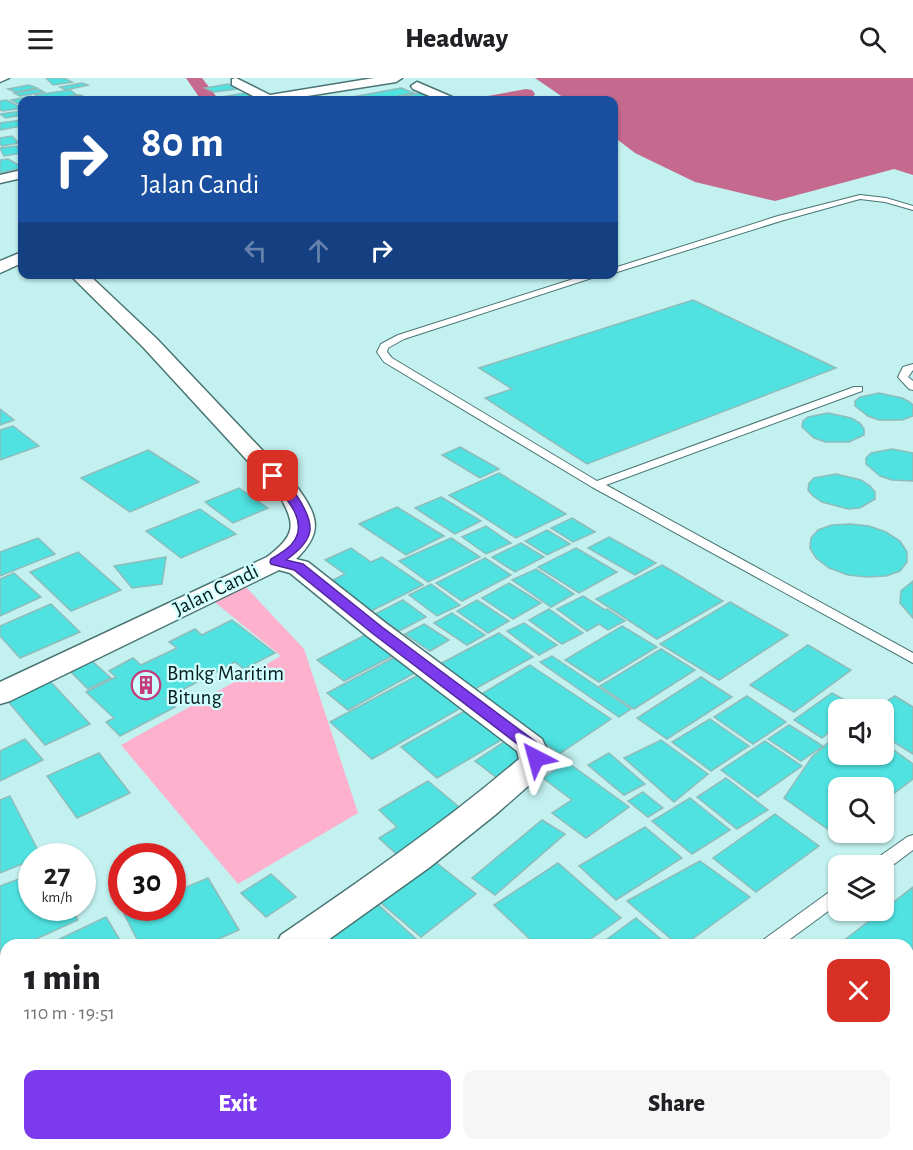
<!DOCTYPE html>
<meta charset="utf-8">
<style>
body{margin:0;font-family:"Alegreya Sans",sans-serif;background:#f6f6f6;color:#202124;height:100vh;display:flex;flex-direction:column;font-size:22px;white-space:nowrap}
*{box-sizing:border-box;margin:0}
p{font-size:20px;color:#757577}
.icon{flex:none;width:33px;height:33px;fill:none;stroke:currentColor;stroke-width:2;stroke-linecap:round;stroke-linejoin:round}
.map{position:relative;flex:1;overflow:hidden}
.panel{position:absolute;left:0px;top:861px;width:914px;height:212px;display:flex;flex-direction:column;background:#fff;border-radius:18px 18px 0 0;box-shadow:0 2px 4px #0004}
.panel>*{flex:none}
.top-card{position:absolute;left:18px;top:18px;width:600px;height:183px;border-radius:12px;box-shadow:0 2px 4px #0004;background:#1a4fa0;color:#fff;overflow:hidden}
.controls{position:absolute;left:828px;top:621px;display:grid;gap:12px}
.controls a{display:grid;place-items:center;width:66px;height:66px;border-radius:12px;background:#fff;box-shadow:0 2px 4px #0004;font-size:30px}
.speed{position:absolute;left:18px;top:765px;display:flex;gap:12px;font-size:30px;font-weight:700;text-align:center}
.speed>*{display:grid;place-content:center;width:78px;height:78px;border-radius:50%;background:#fff;box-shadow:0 2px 4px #0004;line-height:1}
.speed small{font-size:15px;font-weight:400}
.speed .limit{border:9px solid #d22;background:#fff;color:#111}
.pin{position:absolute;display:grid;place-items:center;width:51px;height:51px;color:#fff;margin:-26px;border-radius:12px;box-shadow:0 3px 9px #0006}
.me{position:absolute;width:66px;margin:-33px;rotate:321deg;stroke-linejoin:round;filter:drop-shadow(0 0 4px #0008)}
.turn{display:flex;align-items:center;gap:21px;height:126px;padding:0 24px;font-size:27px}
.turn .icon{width:78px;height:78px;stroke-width:2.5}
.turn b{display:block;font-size:42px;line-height:51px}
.lanes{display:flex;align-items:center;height:57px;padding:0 24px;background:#0003;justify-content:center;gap:30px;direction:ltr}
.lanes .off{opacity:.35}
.round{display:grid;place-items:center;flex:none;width:63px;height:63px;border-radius:12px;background:#f6f6f6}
.summary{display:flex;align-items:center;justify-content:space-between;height:102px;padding:0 24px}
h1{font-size:36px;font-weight:800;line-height:45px}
.button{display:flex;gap:12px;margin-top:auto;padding:12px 24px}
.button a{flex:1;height:69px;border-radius:12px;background:#7c3aed;color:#fff;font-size:24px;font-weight:800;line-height:69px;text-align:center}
.button a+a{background:#f6f6f6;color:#202124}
header{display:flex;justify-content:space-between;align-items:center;height:78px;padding:0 24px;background:#fff;font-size:27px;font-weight:800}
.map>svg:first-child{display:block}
.green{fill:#feb1cd}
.water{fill:#c56a8e}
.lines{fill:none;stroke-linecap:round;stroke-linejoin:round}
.canal{fill:#c56a8e;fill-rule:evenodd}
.building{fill:#4fe2e1;stroke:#8ebcbb;stroke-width:1.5}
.service-casing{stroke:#497574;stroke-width:2}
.minor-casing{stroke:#497574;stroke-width:3}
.service{fill:#fff;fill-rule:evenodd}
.minor{fill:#fff;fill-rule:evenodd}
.route{fill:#7c3aed;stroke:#51269a;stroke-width:1.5}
.labels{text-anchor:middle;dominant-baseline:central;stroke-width:4.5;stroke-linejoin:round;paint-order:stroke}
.street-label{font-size:21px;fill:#0a1c1c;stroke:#cffffe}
.poi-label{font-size:21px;fill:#0a1c1c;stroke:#cffffe;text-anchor:start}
</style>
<header><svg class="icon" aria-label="menu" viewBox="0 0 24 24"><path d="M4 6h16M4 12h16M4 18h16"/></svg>Headway<svg class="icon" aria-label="search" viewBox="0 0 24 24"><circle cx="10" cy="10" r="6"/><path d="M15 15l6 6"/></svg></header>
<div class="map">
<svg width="913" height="1072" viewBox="0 0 913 1072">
<rect width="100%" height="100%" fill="#c2f1f0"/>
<!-- green -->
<path class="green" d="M 244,507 L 304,571 L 358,735 L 238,806 L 121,667 L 281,578 L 211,521 Z"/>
<!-- water -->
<path class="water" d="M 535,0 L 913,0 L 913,97 L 894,91 L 775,123 L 695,104 L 635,75 L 614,59 L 614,22 L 567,22 Z"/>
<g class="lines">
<!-- canal -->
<g class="canal">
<path d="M 186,0 L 202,0 L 219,22 L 201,22 Z"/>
<path d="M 526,11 L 532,12 L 535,16 L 532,20 L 519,22 L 485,22 L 488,18 Z"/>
</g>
</g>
<!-- building -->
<g class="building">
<path d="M 46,0 L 64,0 L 72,4 L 53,7 Z"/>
<path d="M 82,5 L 88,7 L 66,12 L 60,9 Z"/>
<path d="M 228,6 L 237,11 L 214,14 L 205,10 Z"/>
<path d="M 29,7 L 37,10 L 16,14 L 8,11 Z"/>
<path d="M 401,10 L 414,15 L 376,22 L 336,22 Z"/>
<path d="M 38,11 L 44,14 L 20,18 L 14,15 Z"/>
<path d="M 70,12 L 77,17 L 41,22 L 35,17 Z"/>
<path d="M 245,15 L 254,21 L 227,22 L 221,19 Z"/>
<path d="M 421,15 L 430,20 L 405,22 L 398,19 Z"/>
<path d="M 80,17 L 87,20 L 74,22 L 57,21 Z"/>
<path d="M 31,18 L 36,22 L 22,22 L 22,28 L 11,22 Z"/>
<path d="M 6,22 L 22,30 L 3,33 L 0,32 L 0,23 Z"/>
<path d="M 22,33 L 22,37 L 6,40 L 0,36 Z"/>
<path d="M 21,42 L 22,48 L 0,52 L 0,45 Z"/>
<path d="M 12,58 L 19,65 L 2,68 L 0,66 L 0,60 Z"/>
<path d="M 17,68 L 22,75 L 4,78 L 0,70 Z"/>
<path d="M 8,81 L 22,89 L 22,90 L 0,95 L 0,82 Z"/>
<path d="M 693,222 L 836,290 L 587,386 L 485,320 L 512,311 L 479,290 Z"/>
<path d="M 879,315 L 902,320 L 910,324 L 913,327 L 913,338 L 902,342 L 879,342 L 868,338 L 855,328 L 855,323 L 860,319 Z"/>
<path d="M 0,331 L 14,342 L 0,347 Z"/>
<path d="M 828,335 L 851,340 L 860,345 L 864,351 L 864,357 L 849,364 L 826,364 L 814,360 L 802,349 L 803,343 L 808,339 Z"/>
<path d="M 13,348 L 39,368 L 0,382 L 0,352 Z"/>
<path d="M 460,369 L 499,391 L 480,400 L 442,377 Z"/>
<path d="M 892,371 L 913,375 L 913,403 L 892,402 L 880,398 L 866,386 L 866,380 L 871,375 Z"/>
<path d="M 148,372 L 199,404 L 130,434 L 81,400 Z"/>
<path d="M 499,395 L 566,436 L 516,460 L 449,417 Z"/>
<path d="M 836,396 L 861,402 L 870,408 L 875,414 L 875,421 L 860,430 L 848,431 L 822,424 L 813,418 L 808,412 L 809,405 L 814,400 Z"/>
<path d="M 239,410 L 268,430 L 233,445 L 205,424 Z"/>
<path d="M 441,419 L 481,443 L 455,456 L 415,430 Z"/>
<path d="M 397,429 L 444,458 L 406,477 L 359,446 Z"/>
<path d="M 200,431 L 236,456 L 181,480 L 146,453 Z"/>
<path d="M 572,440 L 595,454 L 573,464 L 551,450 Z"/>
<path d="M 850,446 L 869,448 L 886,454 L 900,463 L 907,474 L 907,484 L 900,493 L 886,498 L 867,499 L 848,497 L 829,490 L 816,480 L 810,470 L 811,460 L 818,452 L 832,447 Z"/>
<path d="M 486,448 L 511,465 L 486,476 L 462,459 Z"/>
<path d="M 547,452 L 570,466 L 547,477 L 525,463 Z"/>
<path d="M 609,459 L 656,485 L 635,497 L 588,470 Z"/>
<path d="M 38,460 L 55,476 L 0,498 L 0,474 Z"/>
<path d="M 451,460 L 480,479 L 428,504 L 399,483 Z"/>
<path d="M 521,465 L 544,479 L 515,494 L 492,479 Z"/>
<path d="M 351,470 L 371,484 L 382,479 L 423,507 L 369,534 L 329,504 L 345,496 L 325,482 Z"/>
<path d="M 576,470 L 617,494 L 579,515 L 538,489 Z"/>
<path d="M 78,474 L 121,512 L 71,533 L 30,494 Z"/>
<path d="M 166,479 L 162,506 L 132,510 L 114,488 Z"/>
<path d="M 485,480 L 511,497 L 462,523 L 436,505 Z"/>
<path d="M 662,487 L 723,523 L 657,561 L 596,521 Z"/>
<path d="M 536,491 L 574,516 L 551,529 L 512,502 Z"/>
<path d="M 14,495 L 41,519 L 0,538 L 0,501 Z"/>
<path d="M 913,503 L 913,540 L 900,525 L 901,513 Z"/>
<path d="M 509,505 L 541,525 L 513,541 L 482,520 Z"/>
<path d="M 431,506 L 460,527 L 437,538 L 409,517 Z"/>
<path d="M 583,518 L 605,532 L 607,531 L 625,543 L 608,552 L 599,546 L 587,553 L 557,531 Z"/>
<path d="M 403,522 L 426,539 L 399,553 L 375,536 Z"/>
<path d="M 477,522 L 509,543 L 488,555 L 457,533 Z"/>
<path d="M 730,524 L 788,557 L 719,602 L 660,566 Z"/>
<path d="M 51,526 L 80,554 L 20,580 L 0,558 L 0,548 Z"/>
<path d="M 549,531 L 583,555 L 562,566 L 529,542 Z"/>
<path d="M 452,535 L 485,557 L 467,567 L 434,545 Z"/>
<path d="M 232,542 L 275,575 L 244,591 L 235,584 L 165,621 L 175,629 L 120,658 L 106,644 L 114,640 L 86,614 L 116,599 L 109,593 L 133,580 L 141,587 L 177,570 L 169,564 L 195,551 L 202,557 Z"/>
<path d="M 524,545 L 557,567 L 539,577 L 507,553 Z"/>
<path d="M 424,546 L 449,562 L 430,573 L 405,556 Z"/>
<path d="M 622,548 L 657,569 L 599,604 L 565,582 Z"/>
<path d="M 373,553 L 400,574 L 344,603 L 317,582 Z"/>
<path d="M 499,555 L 533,579 L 471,613 L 438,587 Z"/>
<path d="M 808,567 L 851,592 L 794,634 L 750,607 Z"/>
<path d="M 661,571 L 695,592 L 634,631 L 600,608 Z"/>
<path d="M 401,576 L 422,591 L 348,632 L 327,615 Z"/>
<path d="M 552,578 L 631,631 L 619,639 L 540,584 Z"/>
<path d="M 91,582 L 111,600 L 88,611 L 69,592 Z"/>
<path d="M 530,587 L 611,641 L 559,676 L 478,618 Z"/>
<path d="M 426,593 L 468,626 L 372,681 L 330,644 Z"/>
<path d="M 701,599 L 732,619 L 667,661 L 637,640 Z"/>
<path d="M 49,602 L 90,646 L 45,667 L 6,621 Z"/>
<path d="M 832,615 L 861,631 L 838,632 L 838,647 L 822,660 L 794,642 Z"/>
<path d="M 747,618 L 786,644 L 753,666 L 714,639 Z"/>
<path d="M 895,618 L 913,629 L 913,676 L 884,658 L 884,632 L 873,632 Z"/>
<path d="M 472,629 L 508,658 L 437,700 L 401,669 Z"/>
<path d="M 710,641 L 749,668 L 711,693 L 672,664 Z"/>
<path d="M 789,647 L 823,668 L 801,683 L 768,661 Z"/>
<path d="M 838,656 L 838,676 L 884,676 L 884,665 L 913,686 L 913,701 L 884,723 L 884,710 L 838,710 L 839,754 L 836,757 L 784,720 L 812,679 Z"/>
<path d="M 510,660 L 533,677 L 497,700 L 475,683 Z"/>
<path d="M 25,661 L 43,682 L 0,703 L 0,673 Z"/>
<path d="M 661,662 L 708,696 L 674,724 L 624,680 Z"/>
<path d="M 765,663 L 802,688 L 758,719 L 721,692 Z"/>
<path d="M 99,675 L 130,715 L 77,740 L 47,698 Z"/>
<path d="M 609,675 L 645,706 L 624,717 L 588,687 Z"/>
<path d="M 567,684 L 629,729 L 586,760 L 552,735 L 572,722 L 543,700 Z"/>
<path d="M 726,700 L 768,732 L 737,751 L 697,719 Z"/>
<path d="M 428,703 L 471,739 L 403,782 L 379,760 L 397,749 L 379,732 Z"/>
<path d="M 643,714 L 663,730 L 648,739 L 628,723 Z"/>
<path d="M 10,718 L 41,778 L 32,778 L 32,782 L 0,795 L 0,722 Z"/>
<path d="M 690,720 L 730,752 L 692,776 L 652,743 Z"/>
<path d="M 775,736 L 819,768 L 756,814 L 713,780 Z"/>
<path d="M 542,742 L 565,756 L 495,817 L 472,800 Z"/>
<path d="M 645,749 L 682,780 L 616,822 L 579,788 Z"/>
<path d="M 429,779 L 476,816 L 421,859 L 375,820 Z"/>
<path d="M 700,783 L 750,819 L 684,867 L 678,867 L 627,823 Z"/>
<path d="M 558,785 L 621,840 L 582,867 L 536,867 L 494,827 Z"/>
<path d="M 32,796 L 32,830 L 71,830 L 78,842 L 23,867 L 6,867 L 6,875 L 0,877 L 0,808 Z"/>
<path d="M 271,796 L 296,819 L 266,839 L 241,815 Z"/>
<path d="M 208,800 L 239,852 L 205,867 L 140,867 L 124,836 L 139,830 L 172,830 L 172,815 Z"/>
<path d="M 913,809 L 913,1072 L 697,1072 L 692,1066 L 908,1066 L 908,867 L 838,867 Z"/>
<path d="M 371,820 L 416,861 L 408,867 L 332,867 L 319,855 Z"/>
<path d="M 106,839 L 123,867 L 55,867 L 53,864 Z"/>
<path d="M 636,840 L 668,867 L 599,867 Z"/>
<path d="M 1,917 L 6,928 L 6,973 L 0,976 Z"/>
<path d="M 17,1066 L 126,1066 L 117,1072 L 20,1072 Z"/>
<path d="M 235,1066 L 272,1066 L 277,1072 L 228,1072 Z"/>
<path d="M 291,1066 L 350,1066 L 356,1072 L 296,1072 Z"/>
<path d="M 364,1066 L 397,1066 L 390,1072 L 369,1072 Z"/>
<path d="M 534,1066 L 564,1066 L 569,1072 L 527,1072 Z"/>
</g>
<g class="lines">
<!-- service casing -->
<g class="service-casing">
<g id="service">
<path d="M 860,117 L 886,120 L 913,128 L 913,132 L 885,124 L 860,121 L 784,142 L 614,195 L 614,190 L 778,138 Z"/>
<path d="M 589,196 L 604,196 L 404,261 L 388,270 L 387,274 L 392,280 L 597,403 L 854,309 L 862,309 L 862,313 L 606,407 L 913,575 L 913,585 L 592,409 L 384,284 L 377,274 L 381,266 L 398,257 Z"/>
<path d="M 913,286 L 913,292 L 908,299 L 913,303 L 913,312 L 909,311 L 898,299 L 903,289 Z"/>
<path d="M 913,757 L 913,772 L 885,793 L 884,788 L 871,788 L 873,783 L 907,759 Z"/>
<path d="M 838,810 L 838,826 L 782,867 L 760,867 L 763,862 L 832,812 Z"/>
<path d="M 472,1066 L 498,1066 L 496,1072 L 469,1072 Z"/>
</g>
</g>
<!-- minor casing -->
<g class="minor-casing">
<g id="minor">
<path d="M 0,0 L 9,0 L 0,4 Z"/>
<path d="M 236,0 L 270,17 L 374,0 L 402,0 L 396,4 L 282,22 L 256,22 L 257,20 L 232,7 L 232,1 Z"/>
<path d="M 417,4 L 452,19 L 454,22 L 439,22 L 413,11 L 411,8 Z"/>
<path d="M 22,92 L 22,100 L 0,105 L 0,97 Z"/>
<path d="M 22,174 L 22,185 L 0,195 L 0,183 Z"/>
<path d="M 69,196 L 88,196 L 157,261 L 297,409 C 318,438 324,454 296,481 L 308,484 L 387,546 L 542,661 L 551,680 L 543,695 L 495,737 L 430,789 L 321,867 L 276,867 L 281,857 C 363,801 444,745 519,681 L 517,673 L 367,558 L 290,495 L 279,492 L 10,623 L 0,626 L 0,604 L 267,479 C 295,457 297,448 279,417 L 143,269 Z"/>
<path d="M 6,968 L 6,1002 L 0,1005 L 0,969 Z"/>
</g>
</g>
<!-- service -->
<use href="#service" class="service"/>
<!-- minor -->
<use href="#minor" class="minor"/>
</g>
<!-- route -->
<path class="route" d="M 273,394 C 283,397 292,409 297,418 C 316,447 316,461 286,482 L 303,486 L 382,549 L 536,664 L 543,680 L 541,684 L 530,684 L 524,671 L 372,555 L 294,492 L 271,486 L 270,484 L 271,481 C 278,477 286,472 291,467 C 313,443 281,415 267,398 Z"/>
<!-- icons -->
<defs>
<g id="building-ring" transform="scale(1.5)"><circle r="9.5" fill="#cffffe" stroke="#c33b7a" stroke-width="1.5"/><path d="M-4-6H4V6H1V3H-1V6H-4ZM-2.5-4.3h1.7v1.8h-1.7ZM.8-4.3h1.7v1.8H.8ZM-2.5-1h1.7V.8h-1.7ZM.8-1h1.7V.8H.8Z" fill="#c33b7a"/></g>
</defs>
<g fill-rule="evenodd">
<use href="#building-ring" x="146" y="607"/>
</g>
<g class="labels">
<!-- street labels -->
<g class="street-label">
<text transform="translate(216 512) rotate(-26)">Jalan Candi</text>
</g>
<!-- poi labels -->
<g class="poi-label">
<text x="167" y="595">Bmkg Maritim<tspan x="167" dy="24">Bitung</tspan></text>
</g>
</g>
</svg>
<div class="controls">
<a><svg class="icon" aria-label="sound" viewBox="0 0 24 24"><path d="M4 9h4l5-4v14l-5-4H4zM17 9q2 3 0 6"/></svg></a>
<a><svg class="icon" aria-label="search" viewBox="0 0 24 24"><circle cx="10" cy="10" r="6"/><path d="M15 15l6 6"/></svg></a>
<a><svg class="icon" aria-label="layers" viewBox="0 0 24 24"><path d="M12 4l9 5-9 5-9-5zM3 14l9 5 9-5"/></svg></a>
</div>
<div class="speed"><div>27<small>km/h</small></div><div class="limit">30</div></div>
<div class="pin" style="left:273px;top:398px;background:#d93025"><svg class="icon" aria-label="arrive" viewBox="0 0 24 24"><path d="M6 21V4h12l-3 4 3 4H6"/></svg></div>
<svg class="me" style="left:536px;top:680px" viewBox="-20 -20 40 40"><path d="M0-17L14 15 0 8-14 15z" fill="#7c3aed" stroke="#fff" stroke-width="4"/></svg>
<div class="top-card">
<div class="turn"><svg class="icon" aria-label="right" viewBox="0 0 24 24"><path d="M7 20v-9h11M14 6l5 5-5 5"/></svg><div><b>80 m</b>Jalan Candi</div></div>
<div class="lanes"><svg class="icon off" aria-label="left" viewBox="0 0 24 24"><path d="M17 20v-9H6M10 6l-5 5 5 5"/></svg><svg class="icon off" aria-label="ahead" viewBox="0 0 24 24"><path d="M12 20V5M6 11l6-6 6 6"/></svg><svg class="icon" aria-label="right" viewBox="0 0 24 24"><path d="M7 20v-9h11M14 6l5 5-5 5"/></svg></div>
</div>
<section class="panel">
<div class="summary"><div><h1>1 min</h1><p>110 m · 19:51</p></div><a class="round" style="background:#d93025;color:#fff"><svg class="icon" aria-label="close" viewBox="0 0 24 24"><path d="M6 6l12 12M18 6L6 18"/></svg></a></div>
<div class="button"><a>Exit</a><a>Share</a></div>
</section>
</div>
